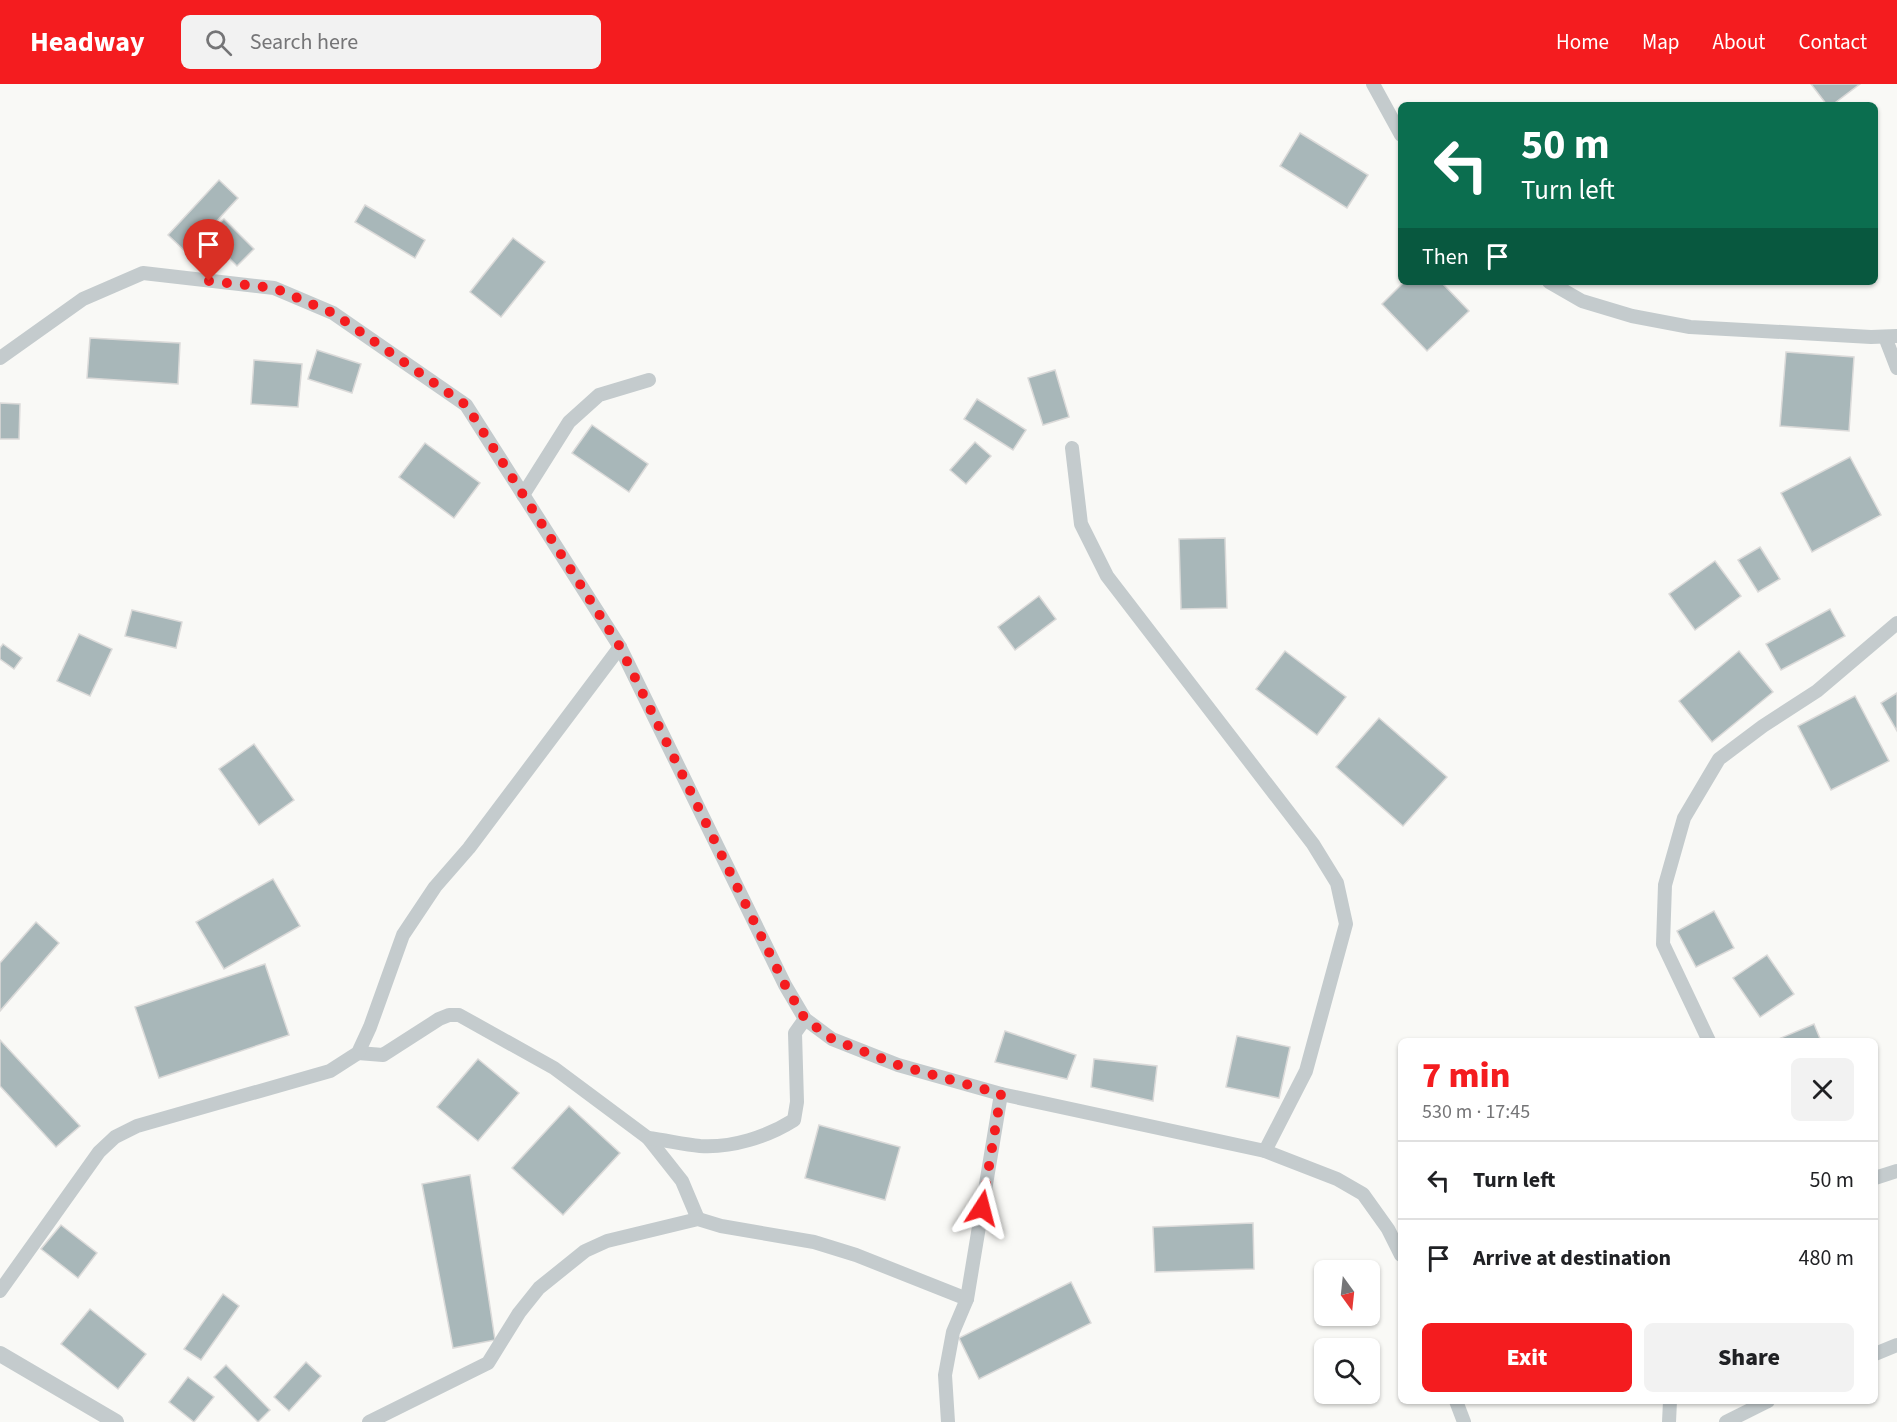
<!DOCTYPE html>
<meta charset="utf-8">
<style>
body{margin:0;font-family:"Source Sans 3",sans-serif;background:#f2f2f2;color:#202124;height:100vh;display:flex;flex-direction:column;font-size:22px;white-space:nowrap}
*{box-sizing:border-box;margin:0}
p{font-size:20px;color:#757577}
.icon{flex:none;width:33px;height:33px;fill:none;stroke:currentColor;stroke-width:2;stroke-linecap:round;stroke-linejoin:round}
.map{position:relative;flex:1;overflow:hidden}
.panel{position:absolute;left:1398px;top:954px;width:480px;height:366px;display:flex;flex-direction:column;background:#fff;border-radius:9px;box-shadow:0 2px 4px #0004}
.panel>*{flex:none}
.hud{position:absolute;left:1398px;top:18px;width:480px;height:183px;border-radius:9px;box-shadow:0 2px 4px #0004;background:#0b6e4f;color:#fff;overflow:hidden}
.needle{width:39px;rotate:165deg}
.buttons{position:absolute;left:1314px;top:1176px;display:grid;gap:12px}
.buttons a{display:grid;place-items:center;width:66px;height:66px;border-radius:9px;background:#fff;box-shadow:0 2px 4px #0004;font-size:30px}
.pin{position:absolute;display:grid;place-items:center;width:51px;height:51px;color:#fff;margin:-62px -26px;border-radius:50% 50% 50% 0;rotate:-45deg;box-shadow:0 0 6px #0007}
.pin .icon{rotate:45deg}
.me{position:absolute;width:66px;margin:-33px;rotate:9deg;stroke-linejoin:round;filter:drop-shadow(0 0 4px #0008)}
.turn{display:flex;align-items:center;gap:21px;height:126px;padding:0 24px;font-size:27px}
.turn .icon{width:78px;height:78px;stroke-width:2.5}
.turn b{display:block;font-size:42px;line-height:51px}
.then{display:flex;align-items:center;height:57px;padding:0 24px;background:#0003;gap:12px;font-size:22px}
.round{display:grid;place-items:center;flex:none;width:63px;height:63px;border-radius:9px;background:#f2f2f2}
.overview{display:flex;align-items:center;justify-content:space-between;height:102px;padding:0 24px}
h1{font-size:36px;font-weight:800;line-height:45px;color:#f41c1f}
.cta{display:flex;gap:12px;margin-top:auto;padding:12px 24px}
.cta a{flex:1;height:69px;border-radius:9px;background:#f41c1f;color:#fff;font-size:24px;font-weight:800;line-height:69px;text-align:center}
.cta a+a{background:#f2f2f2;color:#202124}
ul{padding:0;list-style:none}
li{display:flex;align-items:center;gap:18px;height:78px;padding:0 24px;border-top:2px solid #e0e0e0}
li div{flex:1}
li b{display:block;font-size:22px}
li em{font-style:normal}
header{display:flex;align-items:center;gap:36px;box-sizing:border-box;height:84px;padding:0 30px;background:#f41c1f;color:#fff}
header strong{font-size:28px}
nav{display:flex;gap:33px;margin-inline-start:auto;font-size:21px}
.search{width:420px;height:54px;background:#f2f2f2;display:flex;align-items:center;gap:15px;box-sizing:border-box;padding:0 21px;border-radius:9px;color:#757577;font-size:22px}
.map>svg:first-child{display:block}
.building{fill:#a8b7b9;stroke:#dbdad9;stroke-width:1.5}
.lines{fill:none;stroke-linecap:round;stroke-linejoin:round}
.minor{stroke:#c4cbcd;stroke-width:14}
.tertiary{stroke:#c4cbcd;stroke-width:16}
.route{stroke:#f41c1f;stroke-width:10;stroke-dasharray:0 18}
</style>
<header>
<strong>Headway</strong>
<div class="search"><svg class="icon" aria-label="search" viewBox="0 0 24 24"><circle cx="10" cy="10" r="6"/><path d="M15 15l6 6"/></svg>Search here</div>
<nav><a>Home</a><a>Map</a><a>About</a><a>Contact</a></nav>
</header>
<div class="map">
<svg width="1897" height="1338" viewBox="0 0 1897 1338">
<rect width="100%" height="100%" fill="#f9f9f6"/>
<!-- building -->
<g class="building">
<path d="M 1811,0 L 1860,0 L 1832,21 L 1827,21 Z"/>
<path d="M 1300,49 L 1368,91 L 1347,124 L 1280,82 Z"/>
<path d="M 219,96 L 238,114 L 187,169 L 168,151 Z"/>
<path d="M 365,121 L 425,156 L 415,174 L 355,138 Z"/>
<path d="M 224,135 L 254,165 L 237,182 L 206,151 Z"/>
<path d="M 513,154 L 545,178 L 501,233 L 470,208 Z"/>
<path d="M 1404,198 L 1441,198 L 1469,227 L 1427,267 L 1382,220 Z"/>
<path d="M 90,254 L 180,259 L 178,300 L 87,294 Z"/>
<path d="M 317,266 L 361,280 L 352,309 L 308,295 Z"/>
<path d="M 1786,268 L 1854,273 L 1849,347 L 1780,342 Z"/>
<path d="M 254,276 L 302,280 L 298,323 L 251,320 Z"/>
<path d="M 1055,286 L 1069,333 L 1043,341 L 1028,294 Z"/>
<path d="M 977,315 L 1026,346 L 1013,366 L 964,335 Z"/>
<path d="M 0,319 L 20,320 L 19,355 L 0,355 Z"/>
<path d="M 592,341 L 648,380 L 629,408 L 572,369 Z"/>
<path d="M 975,358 L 991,372 L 966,400 L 950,386 Z"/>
<path d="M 425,359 L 480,399 L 454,434 L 399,393 Z"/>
<path d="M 1850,373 L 1881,431 L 1812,468 L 1781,409 Z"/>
<path d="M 1225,454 L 1227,524 L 1181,525 L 1179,455 Z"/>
<path d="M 1760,463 L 1780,495 L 1758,508 L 1738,476 Z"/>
<path d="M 1715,477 L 1741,512 L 1695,546 L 1669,510 Z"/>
<path d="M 1039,512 L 1056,535 L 1015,566 L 998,543 Z"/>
<path d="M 1830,525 L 1845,552 L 1781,586 L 1766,560 Z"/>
<path d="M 132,526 L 182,538 L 176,564 L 125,552 Z"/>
<path d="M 79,550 L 112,565 L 90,612 L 57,597 Z"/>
<path d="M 3,560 L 22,574 L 14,585 L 0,575 L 0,564 Z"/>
<path d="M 1285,567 L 1346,613 L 1317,651 L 1256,605 Z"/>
<path d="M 1739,567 L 1773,608 L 1712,658 L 1679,617 Z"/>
<path d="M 1897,609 L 1897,647 L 1881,619 Z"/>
<path d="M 1855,612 L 1889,677 L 1831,706 L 1798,642 Z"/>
<path d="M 1379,634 L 1447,693 L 1403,742 L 1336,683 Z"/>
<path d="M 254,660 L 294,716 L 259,741 L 219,685 Z"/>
<path d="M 273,795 L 300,842 L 224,885 L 196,838 Z"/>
<path d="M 1714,827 L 1734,864 L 1696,883 L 1677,847 Z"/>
<path d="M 36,838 L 59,859 L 0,927 L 0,879 Z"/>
<path d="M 1767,871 L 1794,910 L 1760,933 L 1733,894 Z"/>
<path d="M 265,880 L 289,951 L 159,994 L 135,923 Z"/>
<path d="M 1814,940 L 1821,957 L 1774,957 Z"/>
<path d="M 1005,947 L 1076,971 L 1067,995 L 995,978 Z"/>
<path d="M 1237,952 L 1290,963 L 1279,1014 L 1226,1003 Z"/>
<path d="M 0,956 L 80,1042 L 56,1063 L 0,1002 Z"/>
<path d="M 478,975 L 519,1009 L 478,1057 L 437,1023 Z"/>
<path d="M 1094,975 L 1157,982 L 1153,1017 L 1091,1003 Z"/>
<path d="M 569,1022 L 620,1069 L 563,1131 L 512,1084 Z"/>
<path d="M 819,1041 L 900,1063 L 885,1116 L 805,1094 Z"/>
<path d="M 470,1091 L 495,1256 L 453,1264 L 422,1100 Z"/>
<path d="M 1253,1139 L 1254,1185 L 1155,1188 L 1153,1143 Z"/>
<path d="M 61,1141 L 97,1169 L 78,1194 L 41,1165 Z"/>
<path d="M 1071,1198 L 1091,1239 L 979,1295 L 959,1254 Z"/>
<path d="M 223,1210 L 239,1222 L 201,1276 L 184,1265 Z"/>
<path d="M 90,1225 L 146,1270 L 118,1305 L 61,1260 Z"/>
<path d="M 306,1278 L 321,1292 L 289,1327 L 274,1313 Z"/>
<path d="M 226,1281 L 270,1326 L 258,1338 L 214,1293 Z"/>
<path d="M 188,1293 L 214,1313 L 194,1338 L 169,1318 Z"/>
</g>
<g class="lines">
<!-- minor -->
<g class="minor">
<path d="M 1373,0 L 1401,51"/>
<path d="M 1549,198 L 1582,217 L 1632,232 L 1690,243 L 1871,253 L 1897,252"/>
<path d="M 1885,253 L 1897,284"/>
<path d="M 0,274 L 83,215 L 143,189 L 274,204 L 333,229 L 466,321 L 620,563 L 785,901 L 805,935 L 832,955 L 898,981 L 1001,1010 L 1265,1067 L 1337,1095 L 1363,1110 L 1388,1145 L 1401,1171"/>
<path d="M 1072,364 L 1081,440 L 1107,492 L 1313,760 L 1337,799 L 1346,840 L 1306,987 L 1265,1067"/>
<path d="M 523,411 L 569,338 L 599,311 L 649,296"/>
<path d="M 1709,957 L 1663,860 L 1665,801 L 1684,734 L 1719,675 L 1763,642 L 1817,607 L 1897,539"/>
<path d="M 358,969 L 383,971 L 439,935 L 449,931 L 459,931 L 554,984 L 648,1054 L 682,1097 L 698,1135"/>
<path d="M 648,1054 C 665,1056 682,1060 700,1062 C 732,1064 767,1053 794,1036 L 797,1018 L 795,949 L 805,935"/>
<path d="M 1875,1094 L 1897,1087"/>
<path d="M 0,1207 L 99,1068 L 115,1053 L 137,1042 L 330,987 L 358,969 L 370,943 L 403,851 L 435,803 L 469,764 L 620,563"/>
<path d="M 1875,1270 L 1897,1261"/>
<path d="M 1456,1317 L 1464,1338"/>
<path d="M 369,1338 L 488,1279 L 519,1229 L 539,1204 L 585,1167 L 607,1157 L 698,1135 L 721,1142 L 814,1158 L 856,1171 L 967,1215"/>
<path d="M 948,1338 L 945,1291 L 953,1248 L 967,1215 L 1001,1010"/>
<path d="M 1669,1338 L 1670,1317"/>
<path d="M 1726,1338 L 1768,1317"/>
</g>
<!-- tertiary -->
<path class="tertiary" d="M 0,1270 L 116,1338"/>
</g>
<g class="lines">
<!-- route -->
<path class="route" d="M 209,197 L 274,204 L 333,229 L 466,321 L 620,563 L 785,901 L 805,935 L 832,955 L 898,981 L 1001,1010 L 982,1124"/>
</g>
</svg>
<div class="buttons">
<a><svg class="needle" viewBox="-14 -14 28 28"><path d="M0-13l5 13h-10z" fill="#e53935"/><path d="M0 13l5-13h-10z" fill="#757577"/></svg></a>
<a><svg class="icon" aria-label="search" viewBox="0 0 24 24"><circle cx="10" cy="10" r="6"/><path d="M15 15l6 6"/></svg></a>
</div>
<div class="pin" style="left:209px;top:197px;background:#d93025"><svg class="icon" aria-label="arrive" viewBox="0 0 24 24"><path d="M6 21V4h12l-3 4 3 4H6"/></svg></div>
<svg class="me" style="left:982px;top:1124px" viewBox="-20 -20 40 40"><path d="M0-17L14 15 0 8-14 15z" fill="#f41c1f" stroke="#fff" stroke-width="4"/></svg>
<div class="hud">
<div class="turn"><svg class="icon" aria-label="left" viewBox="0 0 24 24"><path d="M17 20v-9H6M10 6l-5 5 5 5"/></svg><div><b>50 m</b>Turn left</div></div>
<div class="then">Then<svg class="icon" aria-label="arrive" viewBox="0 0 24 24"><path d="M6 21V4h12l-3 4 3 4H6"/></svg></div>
</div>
<section class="panel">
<div class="overview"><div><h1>7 min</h1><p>530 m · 17:45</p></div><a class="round"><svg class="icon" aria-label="close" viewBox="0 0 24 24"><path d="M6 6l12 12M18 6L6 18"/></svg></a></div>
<ul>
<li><svg class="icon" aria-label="left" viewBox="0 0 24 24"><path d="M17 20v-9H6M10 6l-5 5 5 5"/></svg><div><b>Turn left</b></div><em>50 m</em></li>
<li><svg class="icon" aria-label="arrive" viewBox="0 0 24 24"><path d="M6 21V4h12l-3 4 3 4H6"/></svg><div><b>Arrive at destination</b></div><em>480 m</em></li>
</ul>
<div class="cta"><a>Exit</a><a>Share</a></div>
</section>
</div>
